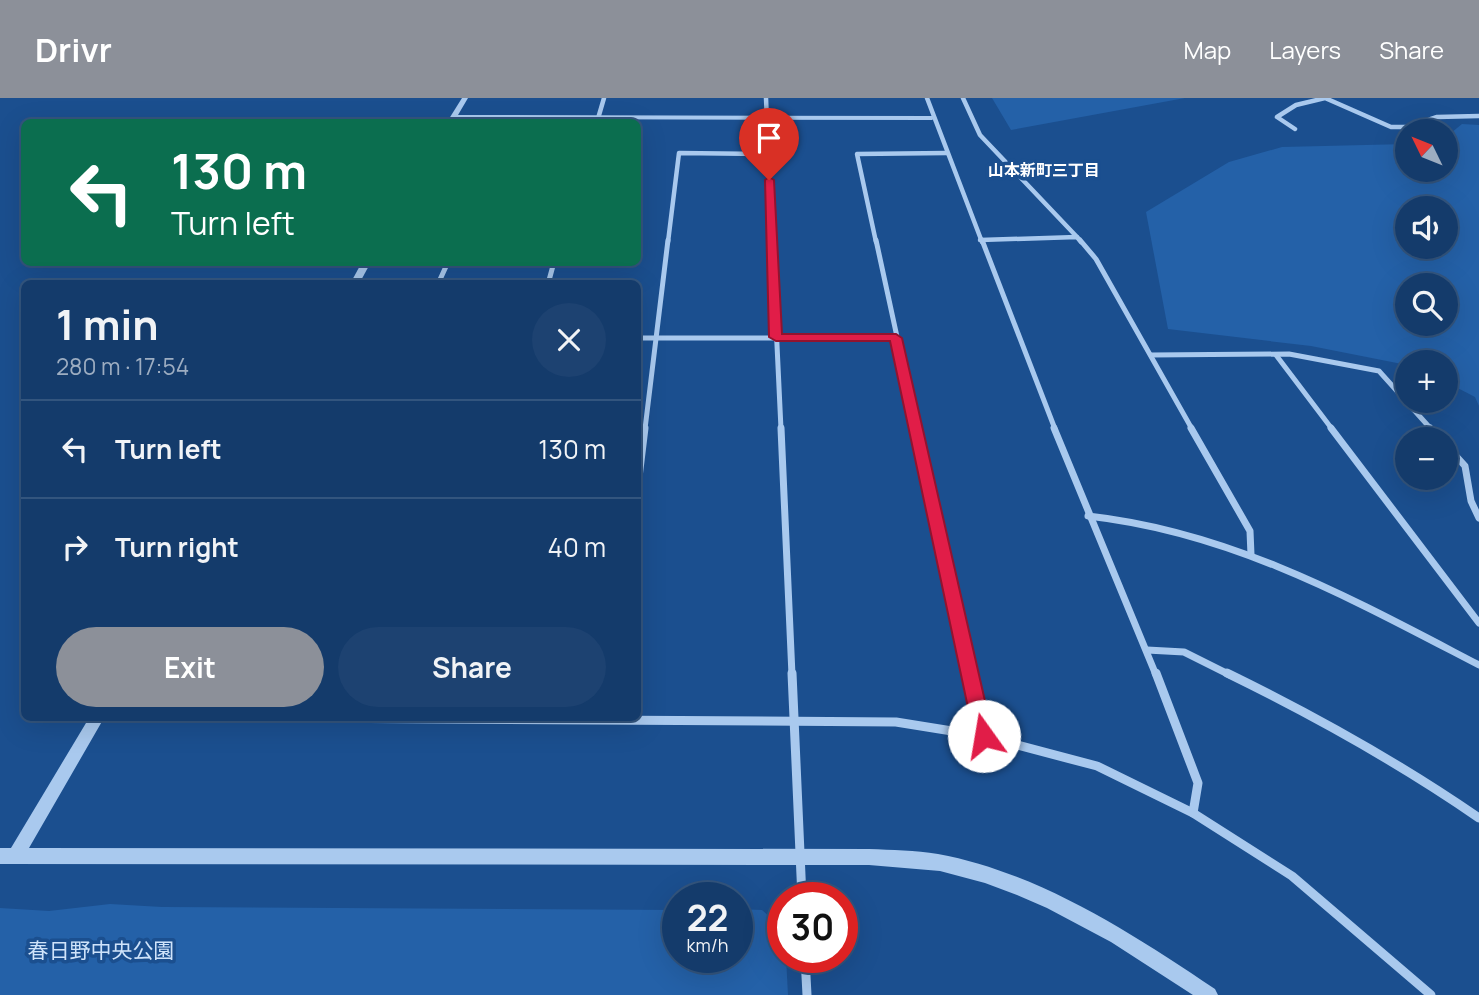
<!DOCTYPE html>
<meta charset="utf-8">
<style>
body{margin:0;font-family:Manrope,"Noto Sans JP",sans-serif;background:#1d4271;color:#f1f3f6;height:100vh;display:flex;flex-direction:column;font-size:26px;white-space:nowrap}
*{box-sizing:border-box;margin:0}
p{font-size:23px;color:#9dadc1}
.icon{flex:none;width:38px;height:38px;fill:none;stroke:currentColor;stroke-width:2;stroke-linecap:round;stroke-linejoin:round}
.map{position:relative;flex:1;overflow:hidden}
.drawer{position:absolute;left:21px;top:182px;width:620px;height:441px;display:flex;flex-direction:column;background:#143b6b;border-radius:10px;box-shadow:0 7px 28px #0002,0 0 0 2px #33557e}
.drawer>*{flex:none}
.top-card{position:absolute;left:21px;top:21px;width:620px;height:147px;border-radius:10px;box-shadow:0 7px 28px #0002,0 0 0 2px #33557e;background:#0b6e4f;color:#fff;overflow:hidden}
.needle{width:46px;rotate:313deg}
.controls{position:absolute;left:1395px;top:21px;display:grid;gap:14px}
.controls a{display:grid;place-items:center;width:63px;height:63px;border-radius:50%;background:#143b6b;box-shadow:0 7px 28px #0002,0 0 0 2px #33557e;font-size:35px}
.speed{position:absolute;left:662px;top:784px;display:flex;gap:14px;font-size:35px;font-weight:700;text-align:center}
.speed>*{display:grid;place-content:center;width:91px;height:91px;border-radius:50%;background:#143b6b;box-shadow:0 7px 28px #0002,0 0 0 2px #33557e;line-height:1}
.speed small{font-size:18px;font-weight:400}
.speed .limit{border:10px solid #d22;background:#fff;color:#111}
.pin{position:absolute;display:grid;place-items:center;width:60px;height:60px;color:#fff;margin:-72px -30px;border-radius:50% 50% 50% 0;rotate:-45deg;box-shadow:0 0 7px #0007}
.pin .icon{rotate:45deg}
.me{position:absolute;width:77px;margin:-38px;rotate:347deg;stroke-linejoin:round;filter:drop-shadow(0 0 5px #0008)}
.turn{display:flex;align-items:center;gap:24px;height:147px;padding:0 35px;font-size:32px}
.turn .icon{width:91px;height:91px;stroke-width:2.5}
.turn b{display:block;font-size:49px;line-height:60px}
.round{display:grid;place-items:center;flex:none;width:74px;height:74px;border-radius:37px;background:#1d4271}
.overview{display:flex;align-items:center;justify-content:space-between;height:119px;padding:0 35px}
h1{font-size:42px;font-weight:700;line-height:52px}
.cta{display:flex;gap:14px;margin-top:auto;padding:14px 35px}
.cta a{flex:1;height:80px;border-radius:42px;background:#8c9099;color:#fff;font-size:28px;font-weight:700;line-height:80px;text-align:center}
.cta a+a{background:#1d4271;color:#f1f3f6}
ul{padding:0;list-style:none}
li{display:flex;align-items:center;gap:21px;height:98px;padding:0 35px;border-top:2px solid #33557e}
li div{flex:1}
li b{display:block;font-size:26px}
li em{font-style:normal}
header{display:flex;align-items:center;gap:42px;box-sizing:border-box;height:98px;padding:0 35px;background:#8c9099;color:#fff}
header strong{font-size:33px}
nav{display:flex;gap:38px;margin-inline-start:auto;font-size:24px}
.map>svg:first-child{display:block}
.green{fill:#2461a8;fill-rule:evenodd}
.lines{fill:none;stroke-linecap:round;stroke-linejoin:round}
.minor-far3{stroke:#a9c9ee;stroke-width:4.5}
.minor-far2{stroke:#a9c9ee;stroke-width:5}
.minor-far1{stroke:#a9c9ee;stroke-width:7}
.minor{stroke:#a9c9ee;stroke-width:9}
.tertiary{fill:#a9c9ee;fill-rule:evenodd}
.route{fill:#e11d48;stroke:#92132f;stroke-width:2}
.labels{text-anchor:middle;dominant-baseline:central;stroke-width:7;stroke-linejoin:round;paint-order:stroke}
.far-neighbourhood-label{font-size:16px;font-weight:bold;fill:#fff;stroke:#1b4f8f}
.near-park-label{font-size:21px;fill:#cfe3fa;stroke:#1b4f8f}
</style>
<header>
<strong>Drivr</strong>
<nav><a>Map</a><a>Layers</a><a>Share</a></nav>
</header>
<div class="map">
<svg width="1479" height="897" viewBox="0 0 1479 897">
<rect width="100%" height="100%" fill="#1b4f8f"/>
<!-- green -->
<g class="green">
<path d="M 992,0 L 1185,0 L 1011,32 Z"/>
<path d="M 1462,26 L 1479,27 L 1479,308 L 1475,299 L 1446,284 L 1446,264 L 1407,267 L 1311,248 L 1168,231 L 1146,114 L 1229,64 L 1282,49 L 1407,46 L 1407,72 L 1446,72 L 1446,39 ZM 1407,110 L 1446,110 L 1446,149 L 1407,149 ZM 1407,187 L 1446,187 L 1446,226 L 1407,226 Z"/>
<path d="M 110,806 L 162,809 L 677,812 L 677,859 L 737,859 L 737,811 L 762,812 L 782,830 L 782,859 L 786,859 L 788,897 L 0,897 L 0,810 L 49,813 Z"/>
</g>
<g class="lines">
<!-- minor-far3 -->
<g class="minor-far3">
<path d="M 766,0 L 772,144"/>
<path d="M 927,0 L 982,144"/>
<path d="M 963,0 L 980,37 L 1077,139"/>
<path d="M 597,24 L 604,0"/>
<path d="M 1295,31 L 1277,19 L 1296,7 L 1325,0 L 1391,29 L 1407,29 L 1437,19 L 1479,18"/>
<path d="M 980,142 L 1077,139 L 1081,144"/>
<path d="M 668,144 L 679,55 L 768,56"/>
<path d="M 876,144 L 857,56 L 947,55"/>
</g>
<!-- minor-far2 -->
<g class="minor-far2">
<path d="M 772,142 L 781,331"/>
<path d="M 876,142 L 917,331"/>
<path d="M 982,142 L 1055,331"/>
<path d="M 1080,142 L 1096,161 L 1192,331"/>
<path d="M 438,186 L 448,164"/>
<path d="M 548,186 L 554,164"/>
<path d="M 637,240 L 896,240"/>
<path d="M 1151,257 L 1289,256 L 1379,273 L 1431,331"/>
<path d="M 1276,257 L 1332,331"/>
<path d="M 645,331 L 668,142"/>
</g>
<!-- minor-far1 -->
<g class="minor-far1">
<path d="M 781,330 L 792,577"/>
<path d="M 916,330 L 970,577"/>
<path d="M 1054,330 L 1156,577"/>
<path d="M 1191,330 L 1250,433 L 1251,457"/>
<path d="M 1331,330 L 1479,525"/>
<path d="M 1430,330 L 1440,341"/>
<path d="M 1446,347 L 1465,368 L 1471,403 L 1479,420"/>
<path d="M 637,396 L 645,330"/>
<path d="M 1088,418 C 1232,434 1352,501 1479,567"/>
<path d="M 1147,552 L 1184,554 L 1230,577"/>
</g>
<!-- minor -->
<g class="minor">
<path d="M 792,575 L 802,800"/>
<path d="M 969,575 L 983,638"/>
<path d="M 1156,575 L 1198,685 L 1193,715"/>
<path d="M 1227,575 C 1315,618 1398,664 1479,720"/>
<path d="M 301,620 L 896,624 L 983,638 L 1097,668 L 1193,715 L 1292,778 L 1431,897"/>
<path d="M 805,859 L 807,897"/>
</g>
<!-- tertiary -->
<g class="tertiary">
<path d="M 462,0 L 468,0 L 458,17 L 932,18 L 935,20 L 932,22 L 455,21 L 453,24 L 447,24 Z"/>
<path d="M 362,164 L 371,164 L 359,186 L 350,186 Z"/>
<path d="M 89,620 L 104,620 L 29,750 L 869,751 C 892,752 915,752 938,756 C 1040,775 1131,835 1215,891 L 1218,897 L 1193,897 L 1111,844 L 1047,810 L 1017,797 L 985,785 L 940,773 L 869,767 L 0,766 L 0,750 L 11,750 Z"/>
</g>
</g>
<!-- route -->
<path class="route" d="M 769,79 L 774,82 L 782,236 L 896,236 L 902,240 L 993,638 L 990,645 L 984,647 L 977,645 L 974,638 L 890,243 L 776,243 L 769,239 L 765,82 Z"/>
<g class="labels">
<!-- far-neighbourhood labels -->
<g class="far-neighbourhood-label">
<text x="1044" y="72">山本新町三丁目</text>
</g>
<!-- near-park labels -->
<g class="near-park-label">
<text x="101" y="852">春日野中央公園</text>
</g>
</g>
</svg>
<div class="controls">
<a><svg class="needle" viewBox="-14 -14 28 28"><path d="M0-13l5 13h-10z" fill="#e53935"/><path d="M0 13l5-13h-10z" fill="#9dadc1"/></svg></a>
<a><svg class="icon" aria-label="sound" viewBox="0 0 24 24"><path d="M4 9h4l5-4v14l-5-4H4zM17 9q2 3 0 6"/></svg></a>
<a><svg class="icon" aria-label="search" viewBox="0 0 24 24"><circle cx="10" cy="10" r="6"/><path d="M15 15l6 6"/></svg></a>
<a>+</a>
<a>−</a>
</div>
<div class="speed"><div>22<small>km/h</small></div><div class="limit">30</div></div>
<div class="pin" style="left:769px;top:82px;background:#d93025"><svg class="icon" aria-label="arrive" viewBox="0 0 24 24"><path d="M6 21V4h12l-3 4 3 4H6"/></svg></div>
<svg class="me" style="left:984px;top:638px" viewBox="-20 -20 40 40"><circle r="19" fill="#fff"/><path d="M0-13L10 11 0 6-10 11z" fill="#e11d48"/></svg>
<div class="top-card">
<div class="turn"><svg class="icon" aria-label="left" viewBox="0 0 24 24"><path d="M17 20v-9H6M10 6l-5 5 5 5"/></svg><div><b>130 m</b>Turn left</div></div>
</div>
<section class="drawer">
<div class="overview"><div><h1>1 min</h1><p>280 m · 17:54</p></div><a class="round"><svg class="icon" aria-label="close" viewBox="0 0 24 24"><path d="M6 6l12 12M18 6L6 18"/></svg></a></div>
<ul>
<li><svg class="icon" aria-label="left" viewBox="0 0 24 24"><path d="M17 20v-9H6M10 6l-5 5 5 5"/></svg><div><b>Turn left</b></div><em>130 m</em></li>
<li><svg class="icon" aria-label="right" viewBox="0 0 24 24"><path d="M7 20v-9h11M14 6l5 5-5 5"/></svg><div><b>Turn right</b></div><em>40 m</em></li>
</ul>
<div class="cta"><a>Exit</a><a>Share</a></div>
</section>
</div>
